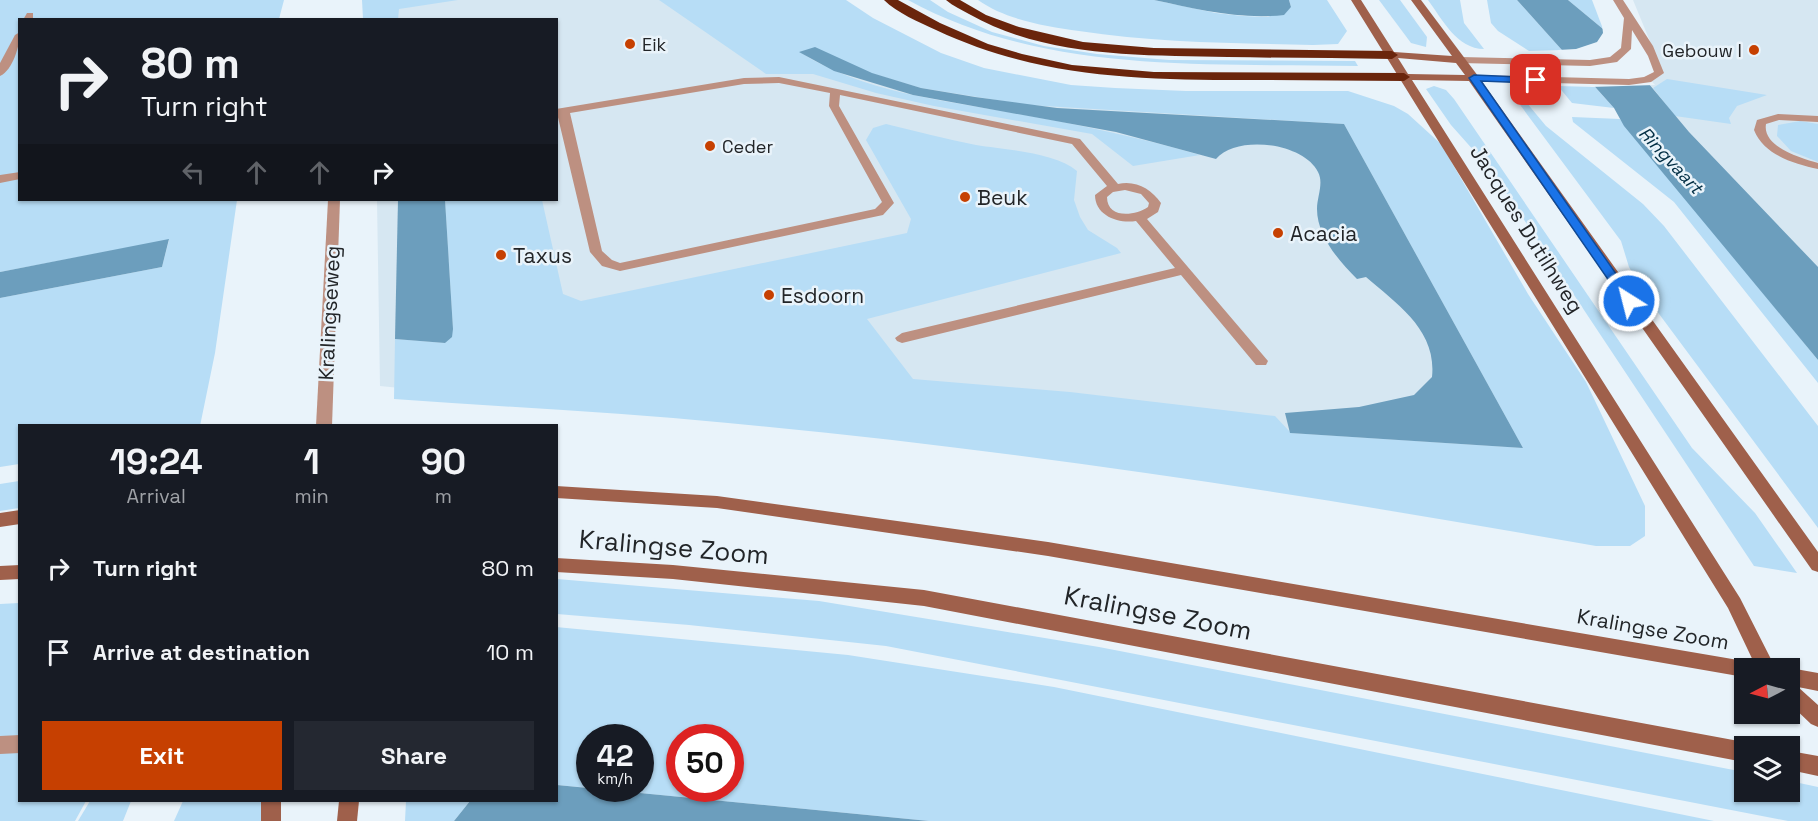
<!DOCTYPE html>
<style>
body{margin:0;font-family:"Space Grotesk",sans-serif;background:#242831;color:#f1f3f6;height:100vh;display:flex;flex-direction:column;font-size:22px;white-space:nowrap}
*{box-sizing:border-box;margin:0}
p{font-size:20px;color:#9ea1a6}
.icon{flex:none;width:33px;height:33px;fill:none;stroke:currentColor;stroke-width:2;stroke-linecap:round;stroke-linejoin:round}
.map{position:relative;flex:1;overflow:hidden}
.side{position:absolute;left:18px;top:424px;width:540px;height:378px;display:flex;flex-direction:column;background:#171b24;border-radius:0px;box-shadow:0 2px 4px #0004}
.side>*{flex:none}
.hud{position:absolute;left:18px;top:18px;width:540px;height:183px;border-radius:0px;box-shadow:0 2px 4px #0004;background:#171b24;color:#f1f3f6;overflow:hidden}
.needle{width:39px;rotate:264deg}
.fabs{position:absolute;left:1734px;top:658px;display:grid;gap:12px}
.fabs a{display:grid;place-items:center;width:66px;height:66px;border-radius:0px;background:#171b24;box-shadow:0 2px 4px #0004;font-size:30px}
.speed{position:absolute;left:576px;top:724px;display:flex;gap:12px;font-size:30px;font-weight:700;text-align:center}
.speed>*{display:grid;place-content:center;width:78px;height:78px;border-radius:50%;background:#171b24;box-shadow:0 2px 4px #0004;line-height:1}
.speed small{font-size:15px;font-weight:400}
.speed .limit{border:9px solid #d22;background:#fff;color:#111}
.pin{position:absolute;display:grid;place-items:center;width:51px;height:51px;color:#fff;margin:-26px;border-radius:12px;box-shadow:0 3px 9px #0006}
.me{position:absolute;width:66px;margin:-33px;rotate:324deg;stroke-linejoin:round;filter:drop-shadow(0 0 4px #0008)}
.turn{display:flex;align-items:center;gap:21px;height:126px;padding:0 24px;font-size:27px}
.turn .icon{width:78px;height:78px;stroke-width:2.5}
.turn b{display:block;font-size:42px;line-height:51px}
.lanes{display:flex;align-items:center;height:57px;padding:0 24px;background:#0003;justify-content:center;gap:30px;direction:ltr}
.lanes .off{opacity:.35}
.eta{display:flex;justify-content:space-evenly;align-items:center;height:102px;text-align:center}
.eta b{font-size:36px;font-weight:700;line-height:42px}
.cta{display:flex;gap:12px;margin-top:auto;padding:12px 24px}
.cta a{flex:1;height:69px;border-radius:0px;background:#c64001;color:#fff;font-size:24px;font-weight:700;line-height:69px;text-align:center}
.cta a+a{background:#242831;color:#f1f3f6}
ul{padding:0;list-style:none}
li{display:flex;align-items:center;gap:18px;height:84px;padding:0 24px}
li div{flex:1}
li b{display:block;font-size:22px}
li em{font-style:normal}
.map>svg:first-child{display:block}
.built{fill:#d6e7f2}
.green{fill:#b7ddf6;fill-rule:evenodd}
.water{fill:#6c9ebd}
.pier{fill:#e9f3fa}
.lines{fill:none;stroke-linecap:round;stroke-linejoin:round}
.lane{fill:#bd9081;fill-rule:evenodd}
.street{fill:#bd9081;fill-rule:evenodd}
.secondary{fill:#9f604b;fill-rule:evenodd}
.highway{fill:#6a250c;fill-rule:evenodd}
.route{fill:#1a73e8;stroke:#114b97;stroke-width:1.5}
.poi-dot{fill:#c64001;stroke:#e9f3fa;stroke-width:2}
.labels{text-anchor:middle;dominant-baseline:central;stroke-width:5;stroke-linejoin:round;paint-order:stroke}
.far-poi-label{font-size:18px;fill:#222528;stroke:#e9f3fa;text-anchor:start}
.far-water-label{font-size:18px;font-style:italic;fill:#022e44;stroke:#e9f3fa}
.poi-label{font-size:21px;fill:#222528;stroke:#e9f3fa;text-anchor:start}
.street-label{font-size:21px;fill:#222528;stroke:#e9f3fa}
.near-street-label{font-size:26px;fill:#222528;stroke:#e9f3fa}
</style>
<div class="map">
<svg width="1818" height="821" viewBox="0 0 1818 821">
<rect width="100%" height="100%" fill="#e9f3fa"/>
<!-- built -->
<g class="built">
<path d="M 374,0 L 754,0 L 983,91 L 1368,113 L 1559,503 L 380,386 L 377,200 L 556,200 L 556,20 L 374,19 Z"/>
<path d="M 1633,0 L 1818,0 L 1818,282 L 1638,88 L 1661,68 Z"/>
</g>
<!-- green -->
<g class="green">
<path d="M 0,0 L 284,0 L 279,19 L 20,20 L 20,200 L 237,200 L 215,353 L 200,426 L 20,426 L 19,464 L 0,467 L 0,298 L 162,267 L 169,240 L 0,272 Z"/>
<path d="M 362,0 L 458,0 L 399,9 L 398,20 L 363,19 Z"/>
<path d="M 659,0 L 846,0 L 873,18 L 941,53 L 984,68 L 1071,85 L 1115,88 L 1186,91 L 1348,91 L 1394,106 L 1408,114 L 1441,144 L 1528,294 L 1586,382 L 1645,506 L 1645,536 L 1630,546 L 1596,546 C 1308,495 1019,450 728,423 C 617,412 505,407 394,399 L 395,339 L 445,343 L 453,329 L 445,200 L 542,200 L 563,294 L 581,301 L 907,233 L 911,219 L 866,140 L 873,128 L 886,124 C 916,131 946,139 976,145 C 1006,150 1054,152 1077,171 L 1074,200 L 1080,217 L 1088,230 L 1117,248 L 1121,253 L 867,319 L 913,379 L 1070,392 L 1275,416 L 1291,433 L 1523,448 L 1344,124 L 1028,105 L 921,88 L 800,52 C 861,92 942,100 1013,113 C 1076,124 1138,137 1200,155 L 1133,166 L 1092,134 L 934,106 L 876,93 L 813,74 L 766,74 Z"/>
<path d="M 908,0 L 930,0 L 948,12 L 992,32 L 1044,46 L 1097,54 L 1169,60 L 1355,61 L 1358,66 C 1207,63 1045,75 908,0 Z"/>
<path d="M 978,0 L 1154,0 L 1216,13 L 1243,16 L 1268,17 L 1291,7 L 1289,0 L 1327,0 L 1347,31 L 1338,44 L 1313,45 C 1235,43 1156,43 1079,31 C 1045,26 1006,20 978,0 Z"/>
<path d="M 1379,0 L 1400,0 L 1427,37 L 1426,47 L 1411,43 Z"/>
<path d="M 1428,0 L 1460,0 L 1464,23 L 1484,49 C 1457,49 1442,19 1428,0 Z"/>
<path d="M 1487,0 L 1517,0 L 1562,50 L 1529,51 L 1498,31 L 1491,23 Z"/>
<path d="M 1568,0 L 1592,0 L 1603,29 Z"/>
<path d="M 1667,79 L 1767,95 L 1737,106 L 1729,118 L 1731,124 L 1675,116 L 1653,88 Z"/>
<path d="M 1434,86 L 1446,90 L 1454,99 L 1692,448 L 1755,513 L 1797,573 L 1754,566 L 1491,170 L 1451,125 L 1426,89 Z"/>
<path d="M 1558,86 L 1595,87 L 1614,108 L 1572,103 Z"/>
<path d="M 1516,90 L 1546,126 L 1643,204 L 1664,226 L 1818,426 L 1818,528 L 1645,295 L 1629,267 L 1621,241 L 1515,98 Z"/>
<path d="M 1572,117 L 1620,119 L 1818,360 L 1818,383 L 1674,202 L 1573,122 Z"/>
<path d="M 1800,121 L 1818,124 L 1818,162 L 1791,151 L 1777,136 L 1778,125 Z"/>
<path d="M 19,481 L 19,508 L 0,511 L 0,484 Z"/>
<path d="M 557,579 L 819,601 L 1099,647 L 1744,772 L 1744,792 L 1790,792 L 1790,781 L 1818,787 L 1818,821 L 1788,821 L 886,646 L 689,625 L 557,614 Z"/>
<path d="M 19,603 L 20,801 L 86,801 L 75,821 L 0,821 L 0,604 Z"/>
<path d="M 556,627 L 848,655 L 1054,687 L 1714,821 L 929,821 L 598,789 L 640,789 L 640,738 L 590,738 L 589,788 L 557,785 ZM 680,738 L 730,738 L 730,789 L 680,789 Z"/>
<path d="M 90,801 L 131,801 L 123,821 L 78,821 Z"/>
<path d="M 183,801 L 266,801 L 264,821 L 174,821 Z"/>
<path d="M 406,801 L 470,801 L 454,821 L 405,821 Z"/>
</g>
<!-- water -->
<g class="water">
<path d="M 1154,0 L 1289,0 L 1291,7 L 1284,15 C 1240,20 1197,9 1154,0 Z"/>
<path d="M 1517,0 L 1568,0 L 1603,29 L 1689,132 L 1818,267 L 1818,360 L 1624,126 L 1614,108 Z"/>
<path d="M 815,47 L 872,73 L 921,88 L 975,97 L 1057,108 L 1344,124 L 1523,448 L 1290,433 L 1285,413 L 1359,407 L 1414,395 L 1432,377 C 1437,330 1397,304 1366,277 L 1357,279 C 1339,261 1317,236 1317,209 C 1317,197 1324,183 1318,172 C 1304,143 1237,134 1216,159 L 1116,132 L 913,95 L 834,71 L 799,52 Z"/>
<path d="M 398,200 L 445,200 L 453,329 L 452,337 L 445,343 L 395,339 Z"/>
<path d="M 169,239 L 162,267 L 0,298 L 0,272 Z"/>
<path d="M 557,785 L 929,821 L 454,821 L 470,801 L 556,801 Z"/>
</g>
<!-- pier -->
<path class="pier" d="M 1602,24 L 1606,27 L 1655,85 L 1591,87 L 1558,50 L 1576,49 L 1597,42 L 1603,33 Z"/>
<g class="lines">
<!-- lane -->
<g class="lane">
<path d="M 1613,0 L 1623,0 L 1653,46 L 1664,73 L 1651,82 L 1629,85 L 1474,81 L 1469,78 L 1474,75 L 1629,79 L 1644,77 L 1654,72 L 1648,56 L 1632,30 L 1631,49 L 1617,62 L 1590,66 L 1460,63 L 1455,60 L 1460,57 L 1590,60 L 1610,57 L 1621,48 L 1624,18 Z"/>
<path d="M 27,13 L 33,13 L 33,20 L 23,20 Z"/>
<path d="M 20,32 C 20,45 13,70 0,76 L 0,63 L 15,35 Z"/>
<path d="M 779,77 L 1080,139 L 1118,184 C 1136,180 1151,189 1161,203 L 1158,212 L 1147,219 L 1268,361 L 1266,365 L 1256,365 L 1181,275 L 902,343 L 897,341 L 895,338 L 902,333 L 1175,268 L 1136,221 C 1119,224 1095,216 1095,195 L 1107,186 L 1072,144 L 840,95 L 839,106 L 894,203 L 883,215 L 620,271 L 602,266 L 590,252 L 556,109 L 744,78 ZM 779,83 L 830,93 L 829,106 L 882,202 L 875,209 L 620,263 L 612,260 L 602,251 L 570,113 L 744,84 ZM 1125,190 L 1141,194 L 1149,203 L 1148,207 C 1135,216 1107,219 1107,197 L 1113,192 Z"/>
<path d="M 20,172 L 20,179 L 0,183 L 0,175 Z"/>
<path d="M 20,735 L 20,753 L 0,754 L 0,736 Z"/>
</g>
<!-- street -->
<g class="street">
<path d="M 1778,114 L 1818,116 L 1818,122 L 1779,120 L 1766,124 C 1762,147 1801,158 1818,163 L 1818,169 C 1794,164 1764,155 1754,130 L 1757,120 Z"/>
<path d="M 328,200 L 340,200 L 332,426 L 316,426 Z"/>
</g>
<!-- secondary -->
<g class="secondary">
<path d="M 1351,0 L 1361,0 L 1394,52 L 1452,56 L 1411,0 L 1421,0 L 1478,76 L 1818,552 L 1818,572 L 1812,570 L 1469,81 L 1412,80 L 1740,598 L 1776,669 L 1757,669 L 1728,608 ZM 1398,58 L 1456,63 L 1465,75 L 1408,74 Z"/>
<path d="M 556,486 L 717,496 L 1048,542 L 1744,661 L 1751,663 L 1753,669 L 1744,669 L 1744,677 L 1048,556 L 717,508 L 556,498 Z"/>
<path d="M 20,510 L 20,524 L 0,527 L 0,513 Z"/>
<path d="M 556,558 L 673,565 L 924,590 L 1744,742 L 1752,747 L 1744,747 L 1744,762 L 924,606 L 673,579 L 556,572 Z"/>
<path d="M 20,565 L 20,579 L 0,580 L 0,566 Z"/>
<path d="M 1790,668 L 1818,673 L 1818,691 L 1798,687 L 1818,705 L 1818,727 L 1811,724 L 1790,704 Z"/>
<path d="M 1790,751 L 1818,756 L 1818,776 L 1790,770 Z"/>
<rect x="261" y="801" width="20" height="20"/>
<path d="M 339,801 L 359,801 L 357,821 L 337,821 Z"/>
</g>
<!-- highway -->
<g class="highway">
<path d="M 884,0 L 898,0 L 940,23 L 988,44 L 1022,54 L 1072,65 L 1154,72 L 1404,73 L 1410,77 L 1404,81 C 1351,81 1297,80 1244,80 C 1135,80 1036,77 936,30 C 919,22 897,13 884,0 Z"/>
<path d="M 946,0 L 960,0 L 986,15 L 1019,27 L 1083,42 L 1154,48 L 1392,51 L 1398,55 L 1392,59 C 1337,58 1283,58 1228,57 C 1143,55 1046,58 969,14 C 962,10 953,6 946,0 Z"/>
</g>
</g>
<!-- route -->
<path class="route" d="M 1474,75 L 1540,78 L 1541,80 L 1536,83 L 1481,81 L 1633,298 L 1633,304 L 1625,304 L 1469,78 Z"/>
<!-- markers -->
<g class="poi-dot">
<circle cx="630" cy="44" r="6"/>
<circle cx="1754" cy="50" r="6"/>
<circle cx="710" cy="146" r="6"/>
<circle cx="965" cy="197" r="6"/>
<circle cx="1278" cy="233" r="6"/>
<circle cx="501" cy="255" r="6"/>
<circle cx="769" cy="295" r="6"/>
</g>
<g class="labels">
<!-- far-poi labels -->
<g class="far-poi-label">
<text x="642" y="44">Eik</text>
<text x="1742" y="50" text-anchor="end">Gebouw I</text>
<text x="722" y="146">Ceder</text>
</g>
<!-- far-water labels -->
<g class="far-water-label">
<text transform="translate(1671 160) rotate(47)">Ringvaart</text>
</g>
<!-- poi labels -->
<g class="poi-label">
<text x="977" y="197">Beuk</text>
<text x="1290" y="233">Acacia</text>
<text x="513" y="255">Taxus</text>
<text x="781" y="295">Esdoorn</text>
</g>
<!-- street labels -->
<g class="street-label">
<text transform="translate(1527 229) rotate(58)">Jacques Dutilhweg</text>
<text transform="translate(329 313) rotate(-87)">Kralingseweg</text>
<text transform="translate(1653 629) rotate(10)">Kralingse Zoom</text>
</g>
<!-- near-street labels -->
<g class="near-street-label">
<text transform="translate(674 547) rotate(5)">Kralingse Zoom</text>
<text transform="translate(1158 613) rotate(11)">Kralingse Zoom</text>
</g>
</g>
</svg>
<div class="fabs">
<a><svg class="needle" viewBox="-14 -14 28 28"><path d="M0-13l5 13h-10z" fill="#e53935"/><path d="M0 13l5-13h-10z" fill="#9ea1a6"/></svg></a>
<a><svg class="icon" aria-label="layers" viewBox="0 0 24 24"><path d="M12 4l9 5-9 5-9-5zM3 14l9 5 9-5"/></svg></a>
</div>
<div class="speed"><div>42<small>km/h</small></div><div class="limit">50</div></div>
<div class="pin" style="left:1536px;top:80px;background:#d93025"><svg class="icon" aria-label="arrive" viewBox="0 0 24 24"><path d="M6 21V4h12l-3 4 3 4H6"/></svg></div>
<svg class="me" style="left:1629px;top:301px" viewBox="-20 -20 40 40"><circle r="17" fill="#1a73e8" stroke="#fff" stroke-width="3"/><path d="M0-11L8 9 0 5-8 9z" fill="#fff"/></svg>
<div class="hud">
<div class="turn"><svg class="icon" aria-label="right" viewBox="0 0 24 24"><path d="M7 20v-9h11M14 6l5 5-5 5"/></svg><div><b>80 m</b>Turn right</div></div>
<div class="lanes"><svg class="icon off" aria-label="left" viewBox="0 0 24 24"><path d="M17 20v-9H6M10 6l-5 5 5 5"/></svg><svg class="icon off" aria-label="ahead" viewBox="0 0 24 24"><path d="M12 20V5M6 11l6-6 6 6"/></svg><svg class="icon off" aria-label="ahead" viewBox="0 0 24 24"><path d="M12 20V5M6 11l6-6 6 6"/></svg><svg class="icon" aria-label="right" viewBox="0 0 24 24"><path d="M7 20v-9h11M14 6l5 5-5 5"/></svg></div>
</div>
<section class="side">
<div class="eta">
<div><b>19:24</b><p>Arrival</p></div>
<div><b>1</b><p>min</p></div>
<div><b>90</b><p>m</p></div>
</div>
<ul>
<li><svg class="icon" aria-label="right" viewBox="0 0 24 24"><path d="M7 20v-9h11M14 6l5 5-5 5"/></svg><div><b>Turn right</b></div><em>80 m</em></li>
<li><svg class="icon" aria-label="arrive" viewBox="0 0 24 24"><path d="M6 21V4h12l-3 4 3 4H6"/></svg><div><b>Arrive at destination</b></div><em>10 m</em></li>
</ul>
<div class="cta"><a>Exit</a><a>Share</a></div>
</section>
</div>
